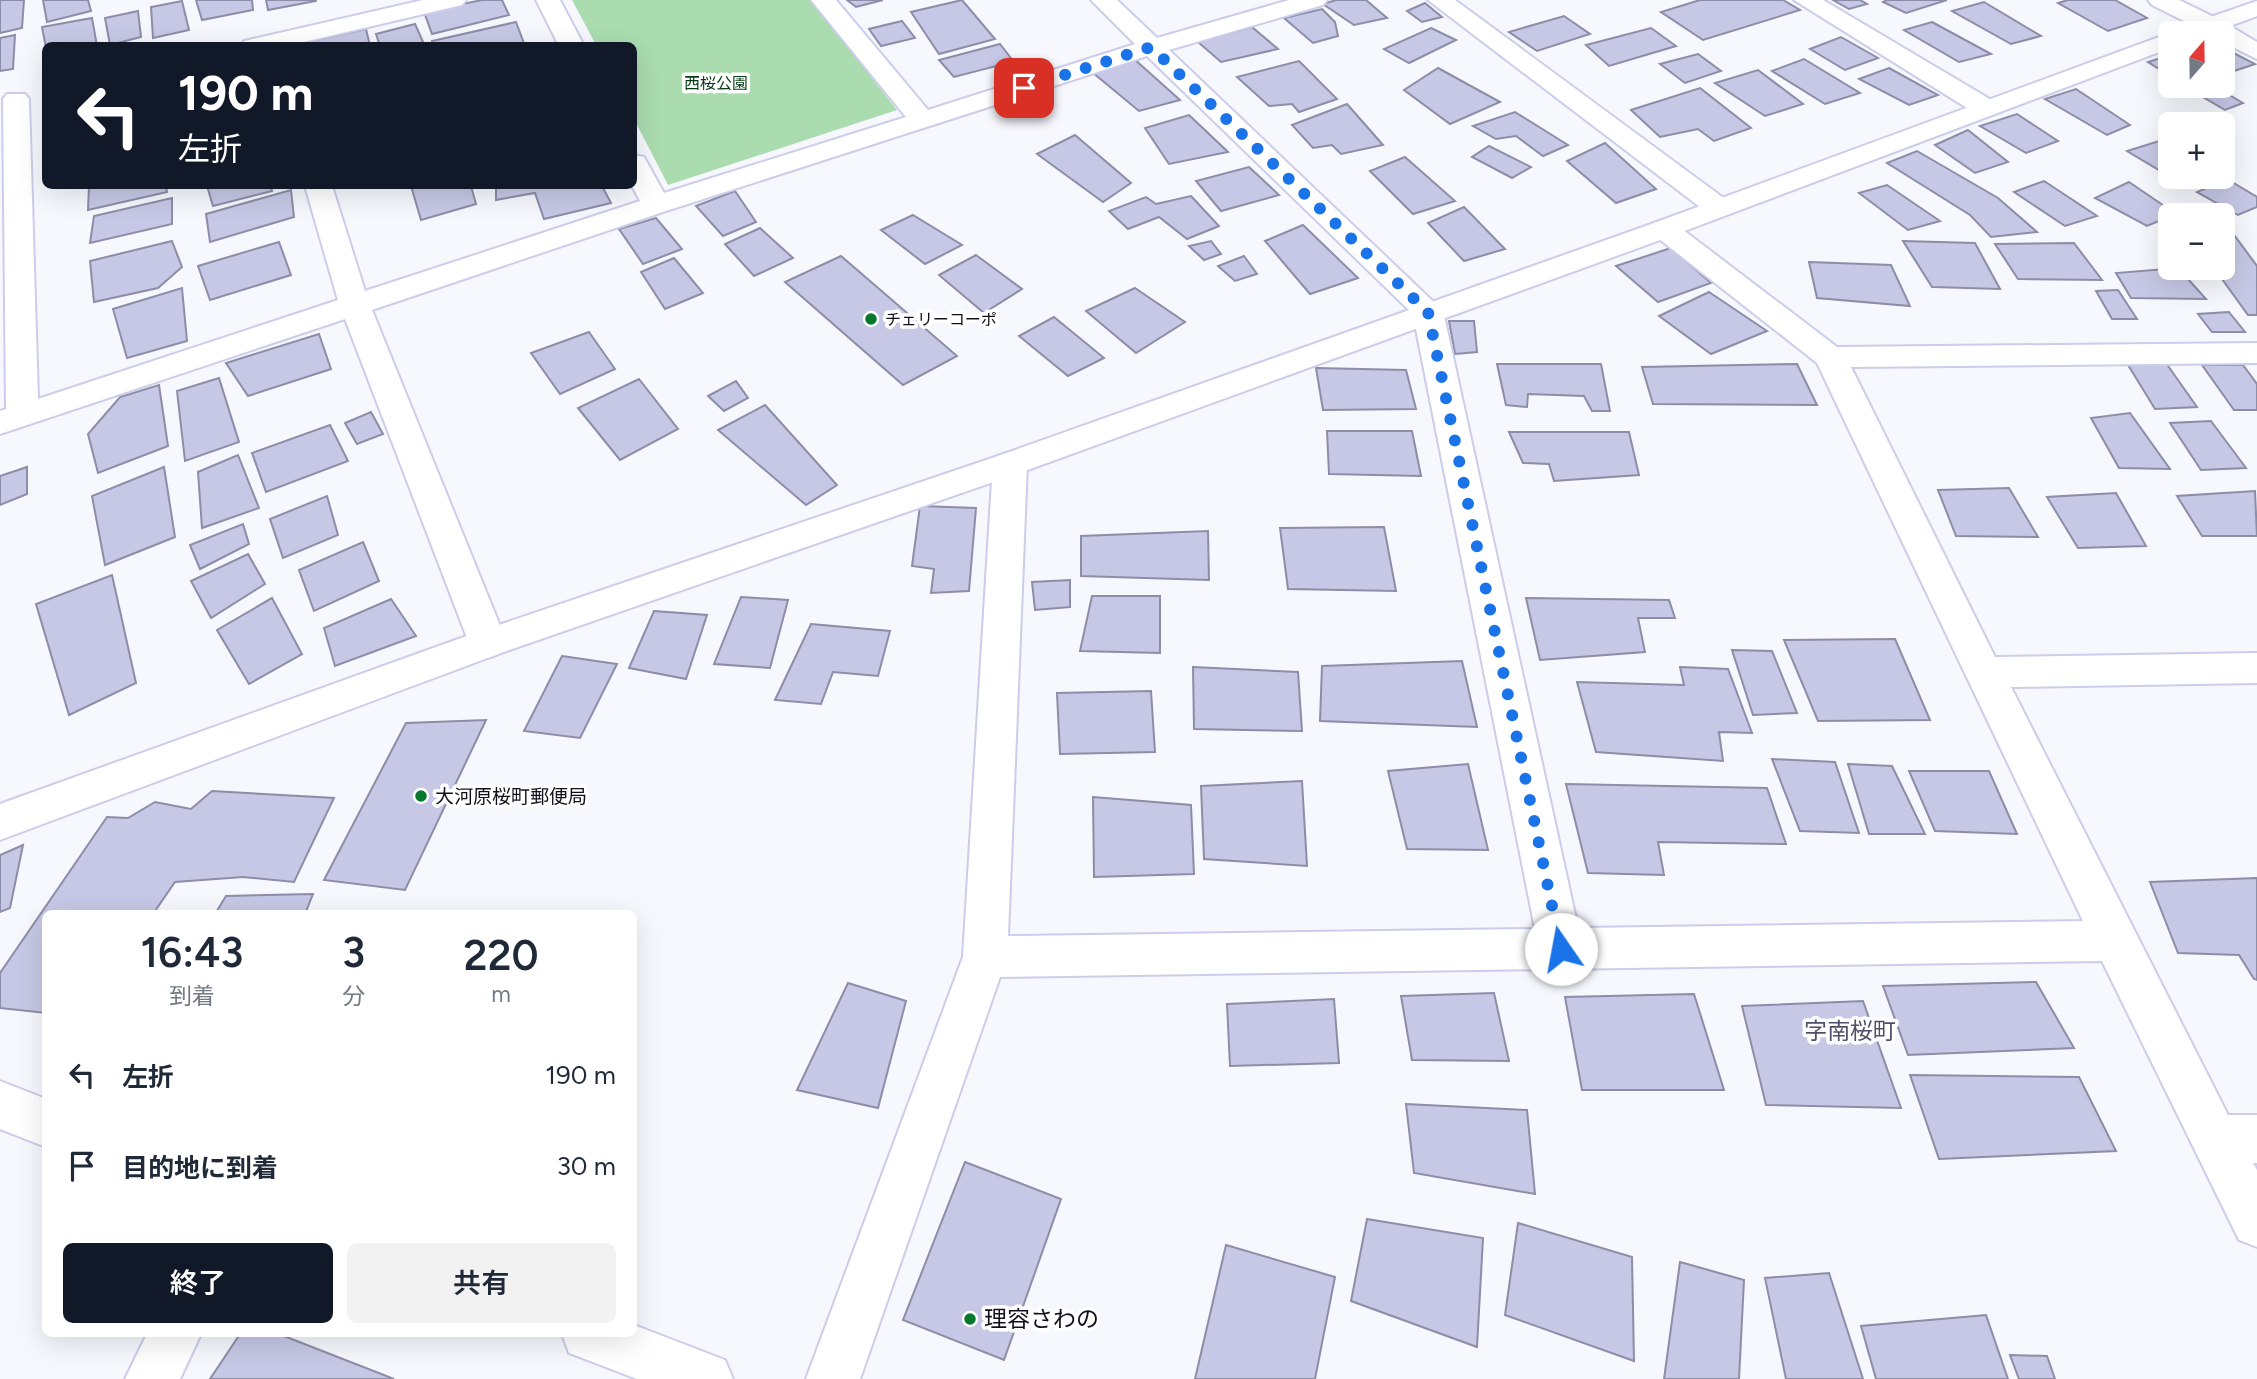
<!DOCTYPE html>
<html lang="ja">
<meta charset="utf-8">
<style>
body{margin:0;font-family:Figtree,"Noto Sans JP",sans-serif;background:#f2f2f3;color:#1f2937;height:100vh;display:flex;flex-direction:column;font-size:26px;white-space:nowrap}
*{box-sizing:border-box;margin:0}
p{font-size:23px;color:#747a83}
.icon{flex:none;width:38px;height:38px;fill:none;stroke:currentColor;stroke-width:2;stroke-linecap:round;stroke-linejoin:round}
.map{position:relative;flex:1;overflow:hidden}
.panel{position:absolute;left:42px;top:910px;width:595px;height:427px;display:flex;flex-direction:column;background:#fff;border-radius:10px;box-shadow:0 7px 28px #0002}
.panel>*{flex:none}
.banner{position:absolute;left:42px;top:42px;width:595px;height:147px;border-radius:10px;box-shadow:0 7px 28px #0002;background:#111827;color:#fff;overflow:hidden}
.needle{width:46px;rotate:20deg}
.fabs{position:absolute;left:2158px;top:21px;display:grid;gap:14px}
.fabs a{display:grid;place-items:center;width:77px;height:77px;border-radius:10px;background:#fff;box-shadow:0 7px 28px #0002;font-size:35px}
.pin{position:absolute;display:grid;place-items:center;width:60px;height:60px;color:#fff;margin:-30px;border-radius:14px;box-shadow:0 4px 10px #0006}
.me{position:absolute;width:77px;margin:-38px;rotate:348deg;stroke-linejoin:round;filter:drop-shadow(0 0 5px #0008)}
.turn{display:flex;align-items:center;gap:24px;height:147px;padding:0 21px;font-size:32px}
.turn .icon{width:91px;height:91px;stroke-width:2.5}
.turn b{display:block;font-size:49px;line-height:60px}
.eta{display:flex;justify-content:space-evenly;align-items:center;height:119px;text-align:center}
.eta b{font-size:42px;font-weight:600;line-height:49px}
.primary-button{display:flex;gap:14px;margin-top:auto;padding:14px 21px}
.primary-button a{flex:1;height:80px;border-radius:10px;background:#111827;color:#fff;font-size:28px;font-weight:600;line-height:80px;text-align:center}
.primary-button a+a{background:#f2f2f3;color:#1f2937}
ul{padding:0;list-style:none}
li{display:flex;align-items:center;gap:21px;height:91px;padding:0 21px}
li div{flex:1}
li b{display:block;font-size:26px}
li em{font-style:normal}
.map>svg:first-child{display:block}
.green{fill:#aadcaf}
.building{fill:#c6c8e5;stroke:#8c8da8;stroke-width:2}
.lines{fill:none;stroke-linecap:round;stroke-linejoin:round}
.street-casing{stroke:#cbcdea;stroke-width:4}
.secondary-casing{stroke:#cbcdea;stroke-width:4}
.street{fill:#fff;fill-rule:evenodd}
.secondary{fill:#fff;fill-rule:evenodd}
.route{stroke:#1a73e8;stroke-width:12;stroke-dasharray:0 21.6}
.poi-dot{fill:#06782d;stroke:#fff;stroke-width:2.5}
.labels{text-anchor:middle;dominant-baseline:central;stroke-width:7;stroke-linejoin:round;paint-order:stroke}
.far-park-label{font-size:16px;fill:#063c15;stroke:#fff}
.far-poi-label{font-size:16px;fill:#10101a;stroke:#fff;text-anchor:start}
.poi-label{font-size:19px;fill:#10101a;stroke:#fff;text-anchor:start}
.quarter-label{font-size:23px;fill:#4f5068;stroke:#fff}
.near-poi-label{font-size:23px;fill:#10101a;stroke:#fff;text-anchor:start}
</style>
<div class="map">
<svg width="2257" height="1379" viewBox="0 0 2257 1379">
<rect width="100%" height="100%" fill="#f7f8fe"/>
<!-- green -->
<path class="green" d="M 572,0 L 811,0 L 897,110 L 668,185 L 634,119 L 634,46 L 596,45 Z"/>
<!-- building -->
<g class="building">
<path d="M 0,0 L 24,0 L 22,28 L 0,33 Z"/>
<path d="M 43,0 L 88,0 L 91,11 L 47,22 Z"/>
<path d="M 196,0 L 252,0 L 253,10 L 202,20 Z"/>
<path d="M 266,0 L 316,0 L 316,1 L 268,10 Z"/>
<path d="M 482,0 L 502,0 L 509,15 L 432,34 L 424,12 Z"/>
<path d="M 847,0 L 883,0 L 856,7 Z"/>
<path d="M 962,0 L 995,39 L 939,54 L 911,12 Z"/>
<path d="M 1336,0 L 1366,0 L 1387,18 L 1354,25 L 1323,4 Z"/>
<path d="M 1700,0 L 1783,0 L 1800,10 L 1703,40 L 1661,12 Z"/>
<path d="M 1833,0 L 1860,0 L 1867,4 L 1849,9 Z"/>
<path d="M 1887,0 L 1947,0 L 1906,13 L 1883,2 Z"/>
<path d="M 2068,0 L 2115,0 L 2147,18 L 2108,31 L 2058,3 Z"/>
<path d="M 182,1 L 189,30 L 153,38 L 151,7 Z"/>
<path d="M 1984,2 L 2041,36 L 2011,44 L 1952,11 Z"/>
<path d="M 1425,3 L 1442,17 L 1422,22 L 1407,11 Z"/>
<path d="M 1322,9 L 1335,22 L 1338,36 L 1313,43 L 1284,18 Z"/>
<path d="M 138,11 L 141,37 L 110,45 L 105,18 Z"/>
<path d="M 1564,16 L 1590,34 L 1537,51 L 1509,32 Z"/>
<path d="M 92,18 L 97,46 L 46,46 L 46,48 L 42,27 Z"/>
<path d="M 902,21 L 915,38 L 881,46 L 869,29 Z"/>
<path d="M 516,22 L 525,46 L 433,46 L 432,41 Z"/>
<path d="M 1932,22 L 1991,54 L 1959,62 L 1904,30 Z"/>
<path d="M 415,24 L 424,44 L 380,46 L 376,34 Z"/>
<path d="M 1252,27 L 1278,49 L 1221,62 L 1198,42 Z"/>
<path d="M 1431,28 L 1456,40 L 1409,63 L 1384,49 Z"/>
<path d="M 1651,28 L 1676,46 L 1609,66 L 1586,45 Z"/>
<path d="M 366,29 L 370,46 L 305,46 L 304,43 Z"/>
<path d="M 15,35 L 13,69 L 0,71 L 0,38 Z"/>
<path d="M 1841,37 L 1878,58 L 1845,70 L 1810,49 Z"/>
<path d="M 1000,44 L 1018,67 L 1001,70 L 996,66 L 954,77 L 939,60 Z"/>
<path d="M 2222,47 L 2255,64 L 2222,75 Z"/>
<path d="M 1698,54 L 1721,71 L 1685,83 L 1660,64 Z"/>
<path d="M 2170,55 L 2170,76 L 2148,62 Z"/>
<path d="M 1133,58 L 1180,100 L 1139,111 L 1092,72 Z"/>
<path d="M 1804,59 L 1860,93 L 1825,104 L 1772,71 Z"/>
<path d="M 1299,61 L 1337,99 L 1299,112 L 1292,104 L 1269,106 L 1237,77 Z"/>
<path d="M 1438,68 L 1500,102 L 1450,124 L 1404,90 Z"/>
<path d="M 1889,68 L 1938,95 L 1909,105 L 1859,79 Z"/>
<path d="M 1758,70 L 1803,104 L 1765,116 L 1715,83 Z"/>
<path d="M 2210,86 L 2214,86 L 2243,103 L 2225,110 L 2196,93 Z"/>
<path d="M 1700,88 L 1751,128 L 1714,141 L 1698,129 L 1660,137 L 1631,110 Z"/>
<path d="M 2076,89 L 2130,125 L 2107,135 L 2045,99 Z"/>
<path d="M 1347,104 L 1383,145 L 1341,154 L 1332,145 L 1313,148 L 1292,125 Z"/>
<path d="M 1515,112 L 1568,145 L 1543,156 L 1516,136 L 1496,139 L 1473,126 Z"/>
<path d="M 2017,114 L 2058,141 L 2026,153 L 1980,126 Z"/>
<path d="M 1189,115 L 1228,152 L 1169,164 L 1145,128 Z"/>
<path d="M 1968,130 L 2008,162 L 1975,173 L 1935,145 Z"/>
<path d="M 1075,135 L 1131,183 L 1103,202 L 1037,154 Z"/>
<path d="M 2159,141 L 2170,147 L 2170,177 L 2199,177 L 2184,185 L 2127,151 Z"/>
<path d="M 1605,143 L 1656,189 L 1616,203 L 1567,161 Z"/>
<path d="M 1489,146 L 1531,167 L 1512,178 L 1472,157 Z"/>
<path d="M 1917,151 L 1998,198 L 2037,232 L 1991,237 L 1970,215 L 1887,163 Z"/>
<path d="M 1405,157 L 1455,201 L 1413,214 L 1370,171 Z"/>
<path d="M 1249,167 L 1279,195 L 1221,211 L 1196,181 Z"/>
<path d="M 2227,179 L 2257,197 L 2257,207 L 2238,215 L 2197,192 Z"/>
<path d="M 2044,181 L 2097,216 L 2065,226 L 2014,192 Z"/>
<path d="M 2129,182 L 2176,214 L 2147,226 L 2095,198 Z"/>
<path d="M 1887,185 L 1940,221 L 1908,230 L 1859,193 Z"/>
<path d="M 89,186 L 166,186 L 167,192 L 88,210 Z"/>
<path d="M 207,186 L 271,186 L 272,191 L 213,206 Z"/>
<path d="M 411,186 L 471,186 L 476,204 L 421,220 Z"/>
<path d="M 496,186 L 602,186 L 611,203 L 544,219 L 535,193 L 496,200 Z"/>
<path d="M 291,190 L 294,217 L 210,242 L 206,214 Z"/>
<path d="M 735,191 L 756,222 L 723,236 L 696,206 Z"/>
<path d="M 1191,196 L 1219,226 L 1187,239 L 1159,217 L 1128,229 L 1109,211 L 1146,197 L 1156,204 Z"/>
<path d="M 172,198 L 172,224 L 90,243 L 94,216 Z"/>
<path d="M 1464,207 L 1505,249 L 1464,261 L 1428,223 Z"/>
<path d="M 913,215 L 962,245 L 925,264 L 881,230 Z"/>
<path d="M 656,218 L 682,249 L 643,264 L 619,229 Z"/>
<path d="M 1303,225 L 1358,278 L 1310,294 L 1265,241 Z"/>
<path d="M 760,228 L 793,258 L 754,276 L 725,244 Z"/>
<path d="M 2232,232 L 2257,266 L 2257,315 L 2248,315 L 2214,268 L 2222,268 L 2222,233 Z"/>
<path d="M 172,241 L 182,267 L 158,288 L 94,302 L 90,261 Z"/>
<path d="M 1211,241 L 1221,254 L 1204,260 L 1189,246 Z"/>
<path d="M 1903,241 L 1975,243 L 2000,289 L 1932,287 Z"/>
<path d="M 279,242 L 291,275 L 210,300 L 198,266 Z"/>
<path d="M 2074,243 L 2102,280 L 2018,279 L 1995,244 Z"/>
<path d="M 1671,248 L 1711,283 L 1658,302 L 1616,266 Z"/>
<path d="M 976,255 L 1022,289 L 984,313 L 939,275 Z"/>
<path d="M 841,256 L 957,356 L 903,385 L 785,282 Z"/>
<path d="M 1244,256 L 1257,274 L 1235,281 L 1218,266 Z"/>
<path d="M 674,258 L 703,293 L 665,309 L 641,272 Z"/>
<path d="M 1809,262 L 1891,265 L 1910,306 L 1817,298 Z"/>
<path d="M 2178,268 L 2206,299 L 2131,298 L 2116,273 Z"/>
<path d="M 182,288 L 187,341 L 127,358 L 113,309 Z"/>
<path d="M 1135,288 L 1185,322 L 1136,353 L 1086,311 Z"/>
<path d="M 2118,290 L 2137,319 L 2112,319 L 2096,291 Z"/>
<path d="M 1709,292 L 1767,331 L 1711,354 L 1659,316 Z"/>
<path d="M 2229,312 L 2245,332 L 2212,332 L 2198,314 Z"/>
<path d="M 1054,317 L 1104,358 L 1068,376 L 1019,336 Z"/>
<path d="M 1449,321 L 1474,321 L 1477,352 L 1455,354 Z"/>
<path d="M 589,332 L 615,369 L 560,394 L 531,353 Z"/>
<path d="M 319,334 L 331,369 L 248,396 L 226,363 Z"/>
<path d="M 2166,363 L 2197,407 L 2155,409 L 2128,365 Z"/>
<path d="M 1497,364 L 1601,364 L 1610,411 L 1592,411 L 1584,396 L 1528,394 L 1527,407 L 1506,405 Z"/>
<path d="M 1797,364 L 1817,405 L 1653,404 L 1642,367 Z"/>
<path d="M 2202,365 L 2243,365 L 2257,384 L 2257,410 L 2234,410 Z"/>
<path d="M 1316,368 L 1406,370 L 1416,409 L 1323,410 Z"/>
<path d="M 219,378 L 239,442 L 185,461 L 177,391 Z"/>
<path d="M 639,379 L 678,429 L 620,460 L 578,408 Z"/>
<path d="M 736,381 L 748,398 L 724,411 L 708,396 Z"/>
<path d="M 159,385 L 168,446 L 98,473 L 88,434 L 120,397 Z"/>
<path d="M 765,405 L 837,485 L 806,505 L 718,430 Z"/>
<path d="M 371,412 L 383,434 L 357,444 L 345,423 Z"/>
<path d="M 2130,413 L 2170,469 L 2119,468 L 2091,418 Z"/>
<path d="M 2211,421 L 2246,468 L 2201,470 L 2170,423 Z"/>
<path d="M 330,425 L 348,461 L 266,492 L 252,453 Z"/>
<path d="M 1327,431 L 1412,431 L 1421,476 L 1329,474 Z"/>
<path d="M 1509,432 L 1629,432 L 1639,475 L 1554,481 L 1549,464 L 1523,463 Z"/>
<path d="M 238,455 L 259,508 L 202,528 L 198,472 Z"/>
<path d="M 27,467 L 27,494 L 0,505 L 0,476 Z"/>
<path d="M 164,467 L 175,537 L 105,565 L 92,496 Z"/>
<path d="M 2009,488 L 2038,537 L 1956,536 L 1938,490 Z"/>
<path d="M 2255,491 L 2257,536 L 2202,536 L 2177,496 Z"/>
<path d="M 2116,493 L 2146,546 L 2078,548 L 2047,497 Z"/>
<path d="M 327,496 L 338,535 L 283,558 L 270,519 Z"/>
<path d="M 920,506 L 976,508 L 969,591 L 931,593 L 934,569 L 912,566 Z"/>
<path d="M 243,524 L 249,544 L 200,569 L 190,545 Z"/>
<path d="M 1384,527 L 1396,591 L 1288,589 L 1280,528 Z"/>
<path d="M 1208,531 L 1209,580 L 1081,576 L 1081,536 Z"/>
<path d="M 363,542 L 379,581 L 314,611 L 299,570 Z"/>
<path d="M 248,554 L 265,584 L 211,618 L 191,581 Z"/>
<path d="M 112,575 L 136,683 L 69,715 L 36,604 Z"/>
<path d="M 1070,580 L 1070,607 L 1035,610 L 1032,582 Z"/>
<path d="M 1092,596 L 1160,596 L 1160,653 L 1080,651 Z"/>
<path d="M 741,597 L 788,600 L 770,668 L 714,664 Z"/>
<path d="M 272,598 L 302,654 L 249,684 L 217,630 Z"/>
<path d="M 1526,598 L 1669,600 L 1675,618 L 1638,618 L 1645,652 L 1540,660 Z"/>
<path d="M 391,599 L 416,636 L 335,666 L 324,628 Z"/>
<path d="M 654,611 L 707,615 L 686,679 L 629,668 Z"/>
<path d="M 811,624 L 890,631 L 878,676 L 833,672 L 821,704 L 775,700 Z"/>
<path d="M 1895,639 L 1930,720 L 1818,721 L 1784,640 Z"/>
<path d="M 1732,650 L 1772,651 L 1797,713 L 1753,715 Z"/>
<path d="M 562,656 L 617,664 L 580,738 L 524,731 Z"/>
<path d="M 1462,661 L 1477,727 L 1320,721 L 1322,666 Z"/>
<path d="M 1193,667 L 1298,672 L 1302,731 L 1194,729 Z"/>
<path d="M 1680,667 L 1728,669 L 1752,733 L 1719,732 L 1723,761 L 1596,752 L 1577,682 L 1684,685 Z"/>
<path d="M 1151,691 L 1155,752 L 1060,754 L 1057,693 Z"/>
<path d="M 486,720 L 405,890 L 324,880 L 406,723 Z"/>
<path d="M 1772,759 L 1835,762 L 1859,833 L 1800,831 Z"/>
<path d="M 1468,764 L 1488,850 L 1407,849 L 1388,771 Z"/>
<path d="M 1848,764 L 1892,766 L 1925,834 L 1869,834 Z"/>
<path d="M 1909,771 L 1989,771 L 2017,834 L 1935,831 Z"/>
<path d="M 1302,781 L 1307,866 L 1204,859 L 1201,786 Z"/>
<path d="M 1566,784 L 1767,788 L 1786,844 L 1658,842 L 1664,875 L 1588,873 Z"/>
<path d="M 212,791 L 334,798 L 294,882 L 243,877 L 175,882 L 153,914 L 46,914 L 46,1013 L 0,1008 L 0,973 L 107,817 L 128,818 L 155,802 L 191,809 Z"/>
<path d="M 1093,797 L 1191,805 L 1194,874 L 1094,877 Z"/>
<path d="M 23,845 L 10,908 L 0,912 L 0,855 Z"/>
<path d="M 2257,878 L 2257,980 L 2254,979 L 2239,955 L 2178,953 L 2150,882 Z"/>
<path d="M 313,894 L 305,914 L 215,914 L 226,896 Z"/>
<path d="M 2036,982 L 2074,1048 L 1908,1055 L 1883,986 Z"/>
<path d="M 848,983 L 906,1001 L 878,1108 L 797,1090 Z"/>
<path d="M 1494,993 L 1509,1061 L 1412,1060 L 1401,996 Z"/>
<path d="M 1694,994 L 1724,1090 L 1582,1090 L 1565,997 Z"/>
<path d="M 1334,999 L 1339,1063 L 1230,1066 L 1227,1004 Z"/>
<path d="M 1863,1001 L 1901,1108 L 1766,1105 L 1742,1006 Z"/>
<path d="M 1910,1075 L 2079,1077 L 2116,1151 L 1939,1159 Z"/>
<path d="M 1406,1104 L 1527,1110 L 1535,1194 L 1414,1173 Z"/>
<path d="M 965,1162 L 1061,1199 L 1004,1360 L 903,1320 Z"/>
<path d="M 1367,1219 L 1483,1238 L 1477,1347 L 1351,1301 Z"/>
<path d="M 1518,1223 L 1632,1257 L 1634,1361 L 1505,1315 Z"/>
<path d="M 1226,1245 L 1335,1277 L 1315,1379 L 1195,1379 Z"/>
<path d="M 1680,1262 L 1744,1280 L 1739,1379 L 1664,1379 Z"/>
<path d="M 1829,1273 L 1863,1379 L 1786,1379 L 1765,1278 Z"/>
<path d="M 1986,1315 L 2008,1379 L 1876,1379 L 1861,1326 Z"/>
<path d="M 240,1334 L 279,1334 L 394,1379 L 210,1379 Z"/>
<path d="M 2010,1355 L 2047,1356 L 2055,1379 L 2019,1379 Z"/>
</g>
<g class="lines">
<!-- street casing -->
<g class="street-casing">
<g id="street">
<path d="M 423,0 L 466,0 L 462,5 L 287,46 L 241,46 L 244,41 Z"/>
<path d="M 536,0 L 560,0 L 584,46 L 559,46 Z"/>
<path d="M 811,0 L 836,0 L 928,110 L 1135,44 L 1091,0 L 1117,0 L 1157,38 L 1289,0 L 1327,0 L 1323,5 L 1169,50 L 1443,311 L 1578,928 L 2083,921 L 1817,363 L 1654,235 L 1650,229 L 1654,223 L 1664,220 L 1674,223 L 1837,347 L 2257,343 L 2257,363 L 1851,367 L 1995,657 L 2257,653 L 2257,683 L 2011,687 L 2228,1115 L 2257,1115 L 2257,1163 L 2253,1163 L 2257,1170 L 2257,1247 L 2239,1240 L 2102,961 L 1000,977 L 860,1379 L 806,1379 L 963,957 L 993,464 L 998,456 L 1010,452 L 1022,456 L 1027,464 L 1008,936 L 1535,929 L 1413,314 L 1147,56 L 666,211 L 372,310 L 507,643 L 501,653 L 488,658 L 475,653 L 469,643 L 345,319 L 0,434 L 0,411 L 6,409 L 3,99 L 7,94 L 25,94 L 29,99 L 38,399 L 338,300 L 305,186 L 332,186 L 365,291 L 640,201 L 632,186 L 634,155 L 644,157 L 664,193 L 906,117 Z"/>
<path d="M 1428,0 L 1455,0 L 1729,202 L 1733,208 L 1729,214 L 1719,216 L 1709,214 Z"/>
<path d="M 1794,0 L 1823,0 L 1993,101 L 1997,107 L 1993,113 L 1975,113 Z"/>
<path d="M 2257,1 L 2257,16 L 2230,26 L 2257,42 L 2257,59 L 2222,42 L 2222,33 L 2208,33 L 2199,25 L 2202,20 Z"/>
<path d="M 147,1334 L 201,1334 L 180,1379 L 125,1379 Z"/>
</g>
</g>
<!-- secondary casing -->
<g class="secondary-casing">
<g id="secondary">
<path d="M 2148,0 L 2179,0 L 2220,20 L 2223,25 L 2220,30 L 2202,30 L 2152,5 Z"/>
<path d="M 2170,33 L 2170,48 L 1674,235 L 1022,472 L 501,653 L 0,840 L 0,804 L 475,633 L 998,456 L 1654,223 Z"/>
<path d="M 0,1081 L 46,1099 L 46,1147 L 0,1129 Z"/>
<path d="M 634,1325 L 725,1360 L 733,1379 L 637,1379 L 569,1353 L 562,1334 L 634,1334 Z"/>
</g>
</g>
<!-- street -->
<use href="#street" class="street"/>
<!-- secondary -->
<use href="#secondary" class="secondary"/>
</g>
<g class="lines">
<!-- route -->
<path class="route" d="M 1024,88 L 1151,47 L 1428,312 L 1561,949"/>
</g>
<!-- markers -->
<g class="poi-dot">
<circle cx="871" cy="319" r="7"/>
<circle cx="421" cy="796" r="7"/>
<circle cx="970" cy="1319" r="7"/>
</g>
<g class="labels">
<!-- far-park labels -->
<g class="far-park-label">
<text x="716" y="83">西桜公園</text>
</g>
<!-- far-poi labels -->
<g class="far-poi-label">
<text x="885" y="319">チェリーコーポ</text>
</g>
<!-- poi labels -->
<g class="poi-label">
<text x="435" y="796">大河原桜町郵便局</text>
</g>
<!-- quarter labels -->
<g class="quarter-label">
<text x="1850" y="1031">字南桜町</text>
</g>
<!-- near-poi labels -->
<g class="near-poi-label">
<text x="984" y="1319">理容さわの</text>
</g>
</g>
</svg>
<div class="fabs">
<a><svg class="needle" viewBox="-14 -14 28 28"><path d="M0-13l5 13h-10z" fill="#e53935"/><path d="M0 13l5-13h-10z" fill="#747a83"/></svg></a>
<a>+</a>
<a>−</a>
</div>
<div class="pin" style="left:1024px;top:88px;background:#d93025"><svg class="icon" aria-label="arrive" viewBox="0 0 24 24"><path d="M6 21V4h12l-3 4 3 4H6"/></svg></div>
<svg class="me" style="left:1561px;top:949px" viewBox="-20 -20 40 40"><circle r="19" fill="#fff"/><path d="M0-13L10 11 0 6-10 11z" fill="#1a73e8"/></svg>
<div class="banner">
<div class="turn"><svg class="icon" aria-label="left" viewBox="0 0 24 24"><path d="M17 20v-9H6M10 6l-5 5 5 5"/></svg><div><b>190 m</b>左折</div></div>
</div>
<section class="panel">
<div class="eta">
<div><b>16:43</b><p>到着</p></div>
<div><b>3</b><p>分</p></div>
<div><b>220</b><p>m</p></div>
</div>
<ul>
<li><svg class="icon" aria-label="left" viewBox="0 0 24 24"><path d="M17 20v-9H6M10 6l-5 5 5 5"/></svg><div><b>左折</b></div><em>190 m</em></li>
<li><svg class="icon" aria-label="arrive" viewBox="0 0 24 24"><path d="M6 21V4h12l-3 4 3 4H6"/></svg><div><b>目的地に到着</b></div><em>30 m</em></li>
</ul>
<div class="primary-button"><a>終了</a><a>共有</a></div>
</section>
</div>
